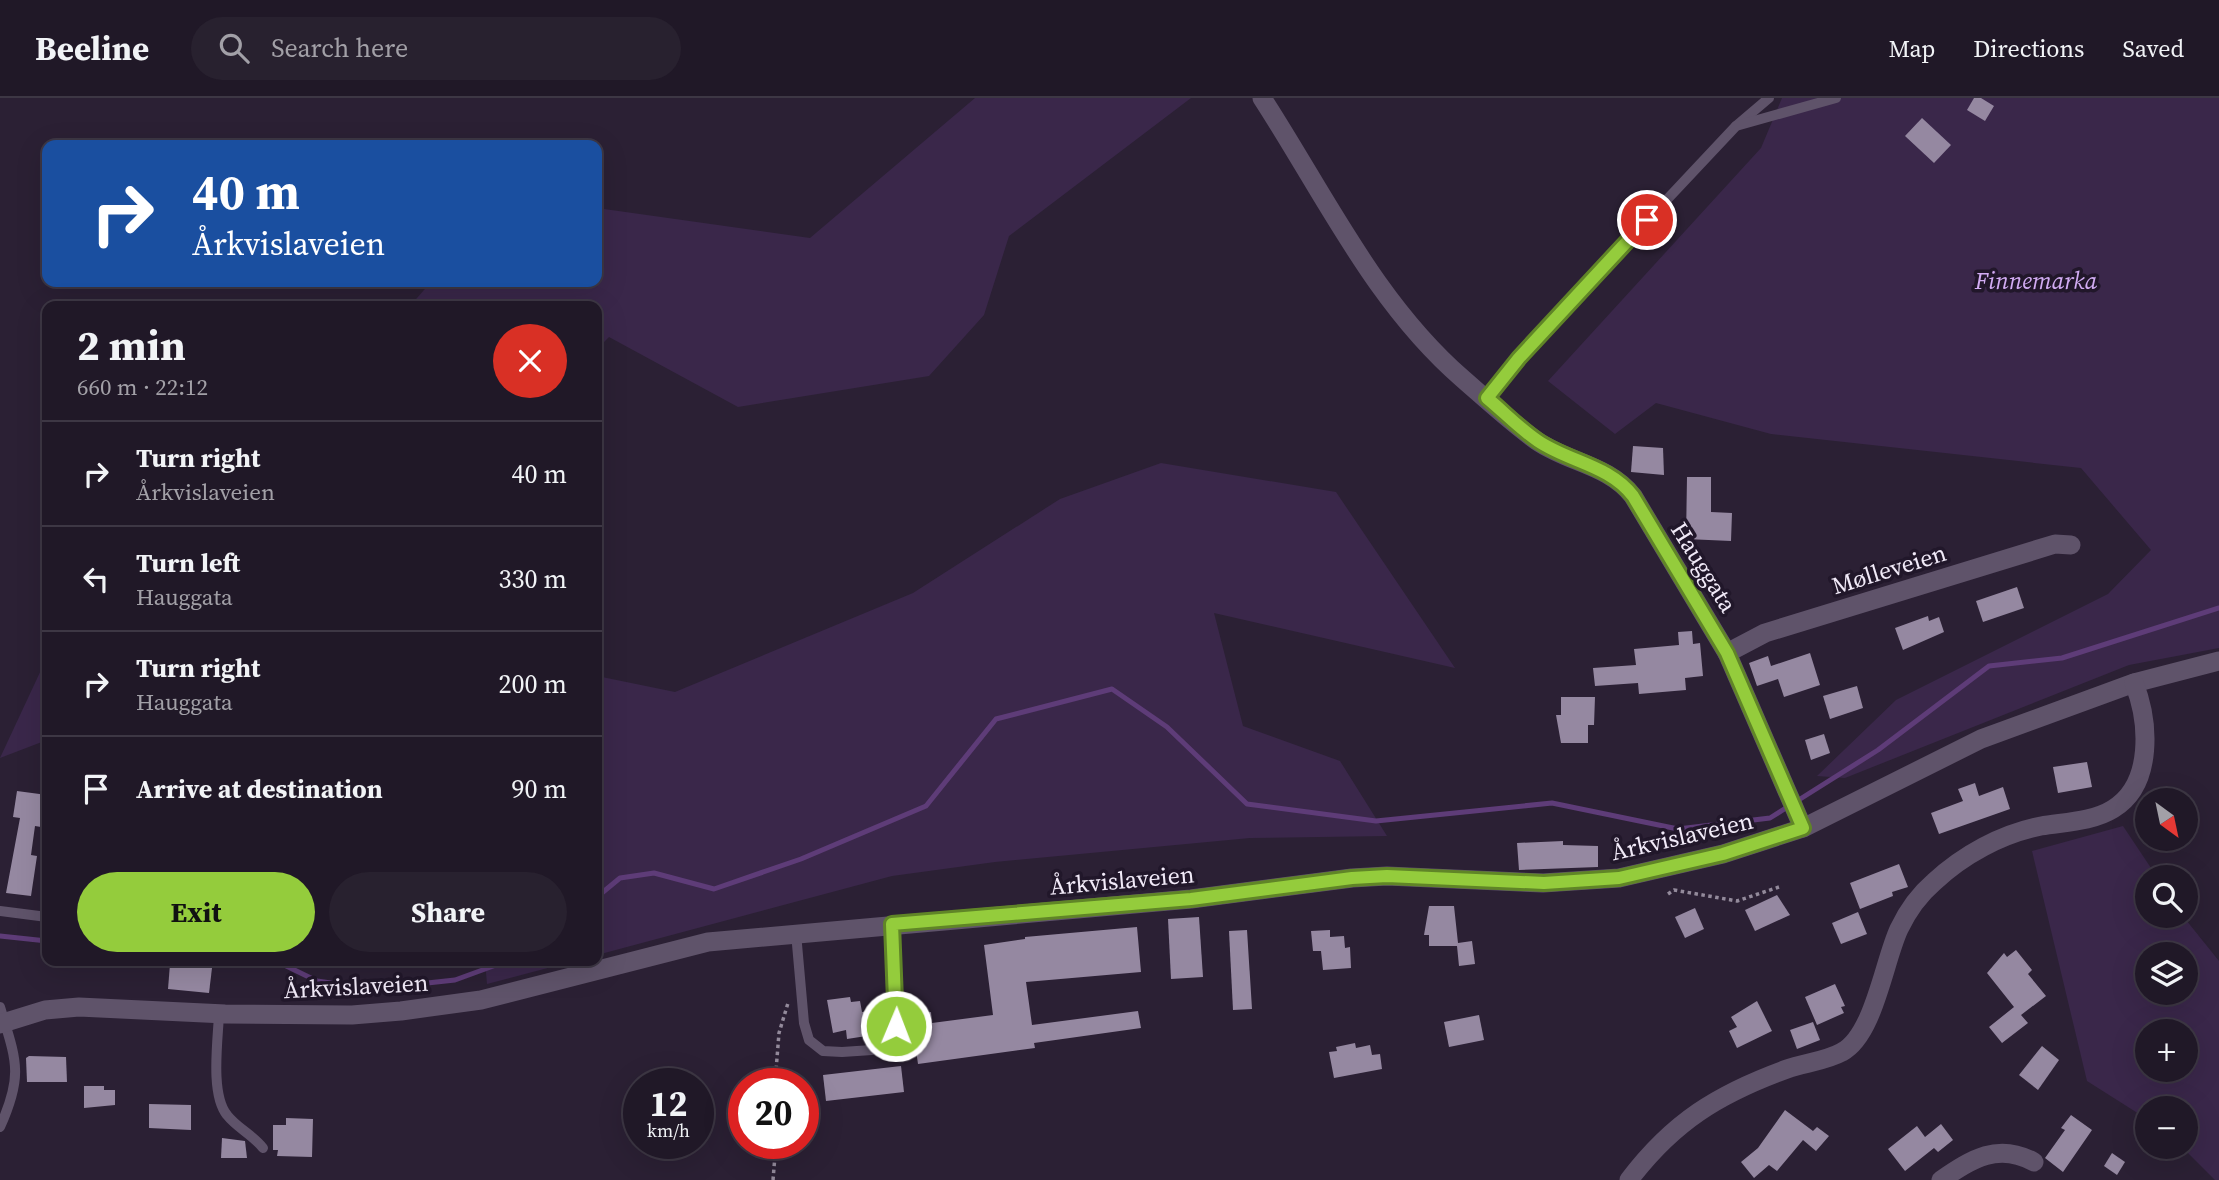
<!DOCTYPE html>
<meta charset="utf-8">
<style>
body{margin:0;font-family:"Source Serif 4",serif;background:#28212f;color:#f1f3f6;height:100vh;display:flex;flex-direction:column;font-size:26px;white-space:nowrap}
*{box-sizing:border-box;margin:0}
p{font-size:23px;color:#a2a0a7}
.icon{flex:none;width:38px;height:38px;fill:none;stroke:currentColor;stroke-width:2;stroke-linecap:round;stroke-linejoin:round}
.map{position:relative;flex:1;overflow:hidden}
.side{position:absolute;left:42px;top:203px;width:560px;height:665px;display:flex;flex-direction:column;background:#201827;border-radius:14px;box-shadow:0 7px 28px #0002,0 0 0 2px #3d3744}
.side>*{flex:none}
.banner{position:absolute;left:42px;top:42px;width:560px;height:147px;border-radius:14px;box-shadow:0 7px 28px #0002,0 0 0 2px #3d3744;background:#1a4fa0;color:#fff;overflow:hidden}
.needle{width:46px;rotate:147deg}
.controls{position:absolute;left:2135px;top:690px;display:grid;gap:14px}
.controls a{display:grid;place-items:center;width:63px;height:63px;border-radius:50%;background:#201827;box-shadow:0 7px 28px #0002,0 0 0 2px #3d3744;font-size:35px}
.speed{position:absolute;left:623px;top:970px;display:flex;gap:14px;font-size:35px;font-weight:700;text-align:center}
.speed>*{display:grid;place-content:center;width:91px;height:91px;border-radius:50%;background:#201827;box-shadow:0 7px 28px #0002,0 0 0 2px #3d3744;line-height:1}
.speed small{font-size:18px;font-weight:400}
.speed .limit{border:10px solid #d22;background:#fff;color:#111}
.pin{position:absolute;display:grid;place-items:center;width:60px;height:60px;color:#fff;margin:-30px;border:4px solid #fff;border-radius:50%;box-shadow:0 2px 7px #0007}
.me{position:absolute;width:77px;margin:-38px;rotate:1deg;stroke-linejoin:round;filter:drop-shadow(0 0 5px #0008)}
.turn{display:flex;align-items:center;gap:24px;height:147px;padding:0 35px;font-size:32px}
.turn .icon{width:91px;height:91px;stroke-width:2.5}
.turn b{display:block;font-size:49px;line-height:60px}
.round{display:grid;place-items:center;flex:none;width:74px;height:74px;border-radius:37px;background:#28212f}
.summary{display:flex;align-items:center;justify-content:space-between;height:119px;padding:0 35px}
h1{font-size:42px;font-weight:700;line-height:52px}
.cta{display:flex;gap:14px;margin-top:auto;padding:14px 35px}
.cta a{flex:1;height:80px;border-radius:42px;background:#94cc3c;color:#111;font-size:28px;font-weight:700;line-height:80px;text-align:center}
.cta a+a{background:#28212f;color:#f1f3f6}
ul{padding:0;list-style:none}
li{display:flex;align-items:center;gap:21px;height:105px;padding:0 35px;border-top:2px solid #3d3744}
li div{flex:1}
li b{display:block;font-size:26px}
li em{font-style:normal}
header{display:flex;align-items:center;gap:42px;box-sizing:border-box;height:98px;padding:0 35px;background:#201827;border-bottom:2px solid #3d3744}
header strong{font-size:33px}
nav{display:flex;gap:38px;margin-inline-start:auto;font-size:24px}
.search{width:490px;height:63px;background:#28212f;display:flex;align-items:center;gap:18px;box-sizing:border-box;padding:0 24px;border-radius:38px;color:#a2a0a7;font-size:26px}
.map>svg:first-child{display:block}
.green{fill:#3a274a;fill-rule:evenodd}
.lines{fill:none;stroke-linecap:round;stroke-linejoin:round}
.stream{stroke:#5e3c78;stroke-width:5}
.building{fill:#9588a1}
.path{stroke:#938a9b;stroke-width:3.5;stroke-dasharray:3.5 3.5;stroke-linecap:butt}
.lane{stroke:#5f536a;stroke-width:10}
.street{stroke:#5f536a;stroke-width:19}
.route-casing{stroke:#608527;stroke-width:18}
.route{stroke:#94cc3c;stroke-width:12}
.labels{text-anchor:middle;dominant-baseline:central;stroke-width:7;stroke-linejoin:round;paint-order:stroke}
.park-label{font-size:24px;font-style:italic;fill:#d2acf3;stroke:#21172a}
.street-label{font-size:24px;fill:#f1eaf8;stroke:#21172a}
</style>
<header>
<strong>Beeline</strong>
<div class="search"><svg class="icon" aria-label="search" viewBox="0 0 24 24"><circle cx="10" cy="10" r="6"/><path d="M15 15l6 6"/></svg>Search here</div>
<nav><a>Map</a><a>Directions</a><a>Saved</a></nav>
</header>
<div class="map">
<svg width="2219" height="1082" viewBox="0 0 2219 1082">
<rect width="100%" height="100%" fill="#2b2034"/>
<!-- green -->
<g class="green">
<path d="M 975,0 L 1191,0 L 1009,138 L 984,217 L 929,278 L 738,309 L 609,239 L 597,251 L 597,208 L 410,208 L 431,184 L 597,184 L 597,110 L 810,140 Z"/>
<path d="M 1782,0 L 2219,0 L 2219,550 L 2129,567 L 1845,680 L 1817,678 L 1896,602 L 2108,496 L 2151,452 L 2081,370 L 1771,336 L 1656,305 L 1615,336 L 1548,283 L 1761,50 Z"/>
<path d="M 1161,365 L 1336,394 L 1455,570 L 1214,515 L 1243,628 L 1340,663 L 1387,738 L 1250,740 L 995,764 L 892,778 L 597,857 L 597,578 L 675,594 L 913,495 L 1060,401 Z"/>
<path d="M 47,566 L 47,642 L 0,660 L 42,570 Z"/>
<path d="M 2123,728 L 2157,779 L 2147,779 L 2147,817 L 2182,817 L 2219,863 L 2219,1082 L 2215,1082 L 2181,1048 L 2186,1048 L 2186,1010 L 2147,1010 L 2147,1021 L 2087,983 L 2032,753 ZM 2147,856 L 2186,856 L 2186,894 L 2147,894 ZM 2147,933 L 2186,933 L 2186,971 L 2147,971 Z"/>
<path d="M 485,863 L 574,863 L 487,886 Z"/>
</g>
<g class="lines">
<!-- stream -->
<g class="stream">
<path d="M 1797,703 L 1878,652 L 1989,568 L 2062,560 L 2219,510"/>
<path d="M 597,799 L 620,780 L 654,775 L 714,791 L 801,761 L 926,708 L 996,621 L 1112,591 L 1167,629 L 1247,706 L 1376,723 L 1552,705 L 1678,731 L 1770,720 L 1789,708"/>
<path d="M 0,838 L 47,843"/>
<path d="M 276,863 L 317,883 L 372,891 L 455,882 L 507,863"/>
</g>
</g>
<!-- building -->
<g class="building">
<path d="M 1974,0 L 1981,0 L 1994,8 L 1985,23 L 1967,12 Z"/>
<path d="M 1922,20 L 1951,47 L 1934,65 L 1905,38 Z"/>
<path d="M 1633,348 L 1663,350 L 1664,377 L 1631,374 Z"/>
<path d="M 1687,379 L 1711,379 L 1711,414 L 1732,415 L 1731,443 L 1686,441 Z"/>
<path d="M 2017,489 L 2024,510 L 1983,524 L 1976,503 Z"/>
<path d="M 1928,518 L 1929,523 L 1939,519 L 1944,534 L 1903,552 L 1895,530 Z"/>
<path d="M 1692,533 L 1693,546 L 1700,545 L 1703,578 L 1685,580 L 1686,592 L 1639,596 L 1638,585 L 1595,588 L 1593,570 L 1636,567 L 1634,551 L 1679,547 L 1678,534 Z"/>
<path d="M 1810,555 L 1820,587 L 1784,599 L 1778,581 L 1757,588 L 1749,565 L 1768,558 L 1771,568 Z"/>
<path d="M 1857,588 L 1863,610 L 1830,621 L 1823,598 Z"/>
<path d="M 1561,599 L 1595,599 L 1594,627 L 1588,627 L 1588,645 L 1561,645 L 1556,617 L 1561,617 Z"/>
<path d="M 1824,636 L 1830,655 L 1811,662 L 1805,642 Z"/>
<path d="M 2087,664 L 2092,689 L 2058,695 L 2053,669 Z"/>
<path d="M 1975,685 L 1979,698 L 2003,689 L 2010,711 L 1939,736 L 1931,715 L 1963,703 L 1958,691 Z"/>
<path d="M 17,693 L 47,697 L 47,730 L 35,728 L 31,757 L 37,758 L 31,798 L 6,795 L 20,720 L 13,719 Z"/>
<path d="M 1563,743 L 1563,747 L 1598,748 L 1598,769 L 1519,772 L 1517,745 Z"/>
<path d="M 1899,766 L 1908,789 L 1892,794 L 1893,798 L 1860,811 L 1850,785 Z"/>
<path d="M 1777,797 L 1790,817 L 1755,833 L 1745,812 Z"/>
<path d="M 1429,808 L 1454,808 L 1458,845 L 1472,843 L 1475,866 L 1459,868 L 1457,848 L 1429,848 L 1429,837 L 1424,837 Z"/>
<path d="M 1695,810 L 1704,831 L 1685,840 L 1675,819 Z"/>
<path d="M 1858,814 L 1867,836 L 1841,846 L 1832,825 Z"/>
<path d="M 1199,819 L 1203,879 L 1171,881 L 1168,821 Z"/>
<path d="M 1137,829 L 1141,874 L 1026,884 L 1032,927 L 1138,913 L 1141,930 L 1034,945 L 1035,950 L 918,966 L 911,917 L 931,914 L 932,925 L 993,917 L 984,847 L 1025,841 L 1025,839 Z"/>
<path d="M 1247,832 L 1252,911 L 1233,912 L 1229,833 Z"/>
<path d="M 1330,832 L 1330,839 L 1344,838 L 1345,850 L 1350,849 L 1351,870 L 1323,872 L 1321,853 L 1313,853 L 1311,833 Z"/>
<path d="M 2016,852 L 2032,872 L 2028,876 L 2046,898 L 2021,917 L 2028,925 L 2002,945 L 1989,929 L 2014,909 L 1987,875 L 2004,855 L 2007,859 Z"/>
<path d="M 170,866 L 212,870 L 209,895 L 168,891 Z"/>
<path d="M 1835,886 L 1845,908 L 1841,909 L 1844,915 L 1817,927 L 1805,899 Z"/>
<path d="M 850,899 L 851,904 L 860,903 L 862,914 L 869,913 L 873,937 L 847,941 L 846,932 L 833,935 L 827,902 Z"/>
<path d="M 1757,903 L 1772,933 L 1737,950 L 1729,933 L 1737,929 L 1731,919 Z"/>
<path d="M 1479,917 L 1484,942 L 1449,949 L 1444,924 Z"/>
<path d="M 1813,924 L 1820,942 L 1797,951 L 1790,932 Z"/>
<path d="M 1355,945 L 1356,950 L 1370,947 L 1372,957 L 1380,956 L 1382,971 L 1334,980 L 1329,954 L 1337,953 L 1336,949 Z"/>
<path d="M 2042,948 L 2059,962 L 2038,992 L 2019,977 Z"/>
<path d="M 29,958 L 66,959 L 67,984 L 27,984 L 26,960 Z"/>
<path d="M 901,968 L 904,994 L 826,1003 L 823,977 Z"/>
<path d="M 84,988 L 104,988 L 104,992 L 115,992 L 115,1007 L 84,1010 Z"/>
<path d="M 149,1006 L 191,1007 L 191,1032 L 149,1030 Z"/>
<path d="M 1785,1012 L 1813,1033 L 1817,1029 L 1829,1038 L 1816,1053 L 1803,1042 L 1777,1073 L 1769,1067 L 1754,1080 L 1741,1064 L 1758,1050 Z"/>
<path d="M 2071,1017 L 2092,1032 L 2063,1074 L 2045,1060 L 2065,1032 L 2061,1030 Z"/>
<path d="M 286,1020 L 313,1021 L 312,1059 L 277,1058 L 278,1052 L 273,1052 L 273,1027 L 286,1027 Z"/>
<path d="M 1941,1026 L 1953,1042 L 1938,1054 L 1934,1050 L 1905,1073 L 1888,1051 L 1917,1028 L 1925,1039 Z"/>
<path d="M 222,1040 L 245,1043 L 247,1060 L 221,1060 Z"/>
<path d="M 2112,1055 L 2125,1064 L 2117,1077 L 2104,1068 Z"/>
</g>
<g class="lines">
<!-- path -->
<g class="path">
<path d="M 1668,796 L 1674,792 L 1737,803 L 1779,789"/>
<path d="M 775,985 L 779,935 L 788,905"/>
<path d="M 773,1082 L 776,1045"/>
</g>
<!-- lane -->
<g class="lane">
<path d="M 1736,28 L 1769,0"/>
<path d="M 1487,300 L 1551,225 L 1736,28 L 1836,0"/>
<path d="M 0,813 L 47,819"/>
<path d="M 796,835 L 804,925 L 809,942 L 823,953 L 842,954 L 872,952 L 889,945 L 897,919 L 892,827"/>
<path d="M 0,909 C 16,962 24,976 0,1029"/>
<path d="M 219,916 C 218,942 210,996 227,1017 C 237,1030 252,1036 263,1050"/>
</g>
<!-- street -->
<g class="street">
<path d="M 1262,0 C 1325,97 1375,205 1463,281 C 1487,302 1512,325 1537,343 C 1569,365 1609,367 1633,398 L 1727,555 L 1803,730"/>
<path d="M 1727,555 L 1765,535 L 2055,446 L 2071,447"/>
<path d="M 0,926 L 45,912 L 79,909 L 225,916 L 352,917 L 401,913 L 481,902 L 708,844 L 1191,801 L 1352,780 L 1387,778 L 1543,785 L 1619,780 L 1723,756 L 1803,730 L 1981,641 L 2134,585 L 2219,563"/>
<path d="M 1629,1082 C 1673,1024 1718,996 1787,971 C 1804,965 1826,963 1842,954 C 1874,937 1884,863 1899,831 C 1907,814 1920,796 1934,784 C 1963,757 2001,736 2041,728 C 2064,724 2092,724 2113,711 C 2154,686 2149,623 2134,585"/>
<path d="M 1941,1082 C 1972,1061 1998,1044 2034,1064"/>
</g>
</g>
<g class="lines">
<!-- route casing -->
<g class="route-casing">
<path id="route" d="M 896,928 L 892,826 L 1191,801 L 1352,780 L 1387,778 L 1544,785 L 1619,780 L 1723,756 L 1803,730 L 1727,555 L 1633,398 C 1609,367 1569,364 1538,343 C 1520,331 1504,314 1487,300 L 1519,260 L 1647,122"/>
</g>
<!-- route -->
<use href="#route" class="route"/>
</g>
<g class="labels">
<!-- park labels -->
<g class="park-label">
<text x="2036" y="182">Finnemarka</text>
</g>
<!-- street labels -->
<g class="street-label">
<text transform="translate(1704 469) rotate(58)">Hauggata</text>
<text transform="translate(1889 471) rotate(-17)">Mølleveien</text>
<text transform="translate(1682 738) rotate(-13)">Årkvislaveien</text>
<text transform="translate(1122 782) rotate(-5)">Årkvislaveien</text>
<text transform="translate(356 888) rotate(-3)">Årkvislaveien</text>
</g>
</g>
</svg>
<div class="controls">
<a><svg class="needle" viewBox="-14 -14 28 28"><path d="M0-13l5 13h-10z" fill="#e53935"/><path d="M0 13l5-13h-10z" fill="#a2a0a7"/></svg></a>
<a><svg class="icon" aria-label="search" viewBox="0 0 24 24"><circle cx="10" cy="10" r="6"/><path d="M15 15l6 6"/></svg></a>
<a><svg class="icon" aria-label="layers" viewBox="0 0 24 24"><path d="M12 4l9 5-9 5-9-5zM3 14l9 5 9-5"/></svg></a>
<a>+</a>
<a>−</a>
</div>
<div class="speed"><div>12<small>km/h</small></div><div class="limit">20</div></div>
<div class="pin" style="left:1647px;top:122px;background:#d93025"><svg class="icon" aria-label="arrive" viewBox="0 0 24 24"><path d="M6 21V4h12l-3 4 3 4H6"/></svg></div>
<svg class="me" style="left:896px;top:928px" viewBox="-20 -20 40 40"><circle r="17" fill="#94cc3c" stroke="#fff" stroke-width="3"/><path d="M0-11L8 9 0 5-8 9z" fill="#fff"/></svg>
<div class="banner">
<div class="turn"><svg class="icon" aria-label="right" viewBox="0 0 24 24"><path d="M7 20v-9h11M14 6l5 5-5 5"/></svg><div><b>40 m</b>Årkvislaveien</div></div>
</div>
<section class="side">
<div class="summary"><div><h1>2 min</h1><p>660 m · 22:12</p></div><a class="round" style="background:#d93025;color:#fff"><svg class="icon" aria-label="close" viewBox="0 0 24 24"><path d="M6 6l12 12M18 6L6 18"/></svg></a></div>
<ul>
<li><svg class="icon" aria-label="right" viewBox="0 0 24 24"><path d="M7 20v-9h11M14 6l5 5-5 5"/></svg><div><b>Turn right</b><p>Årkvislaveien</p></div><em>40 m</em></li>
<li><svg class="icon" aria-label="left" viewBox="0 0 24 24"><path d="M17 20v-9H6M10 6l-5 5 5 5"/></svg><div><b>Turn left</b><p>Hauggata</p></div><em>330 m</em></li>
<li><svg class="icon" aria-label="right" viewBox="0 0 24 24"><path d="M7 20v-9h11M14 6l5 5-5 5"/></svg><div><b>Turn right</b><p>Hauggata</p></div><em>200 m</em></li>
<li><svg class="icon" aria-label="arrive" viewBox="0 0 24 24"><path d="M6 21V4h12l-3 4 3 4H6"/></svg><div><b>Arrive at destination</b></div><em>90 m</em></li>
</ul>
<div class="cta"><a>Exit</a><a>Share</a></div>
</section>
</div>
